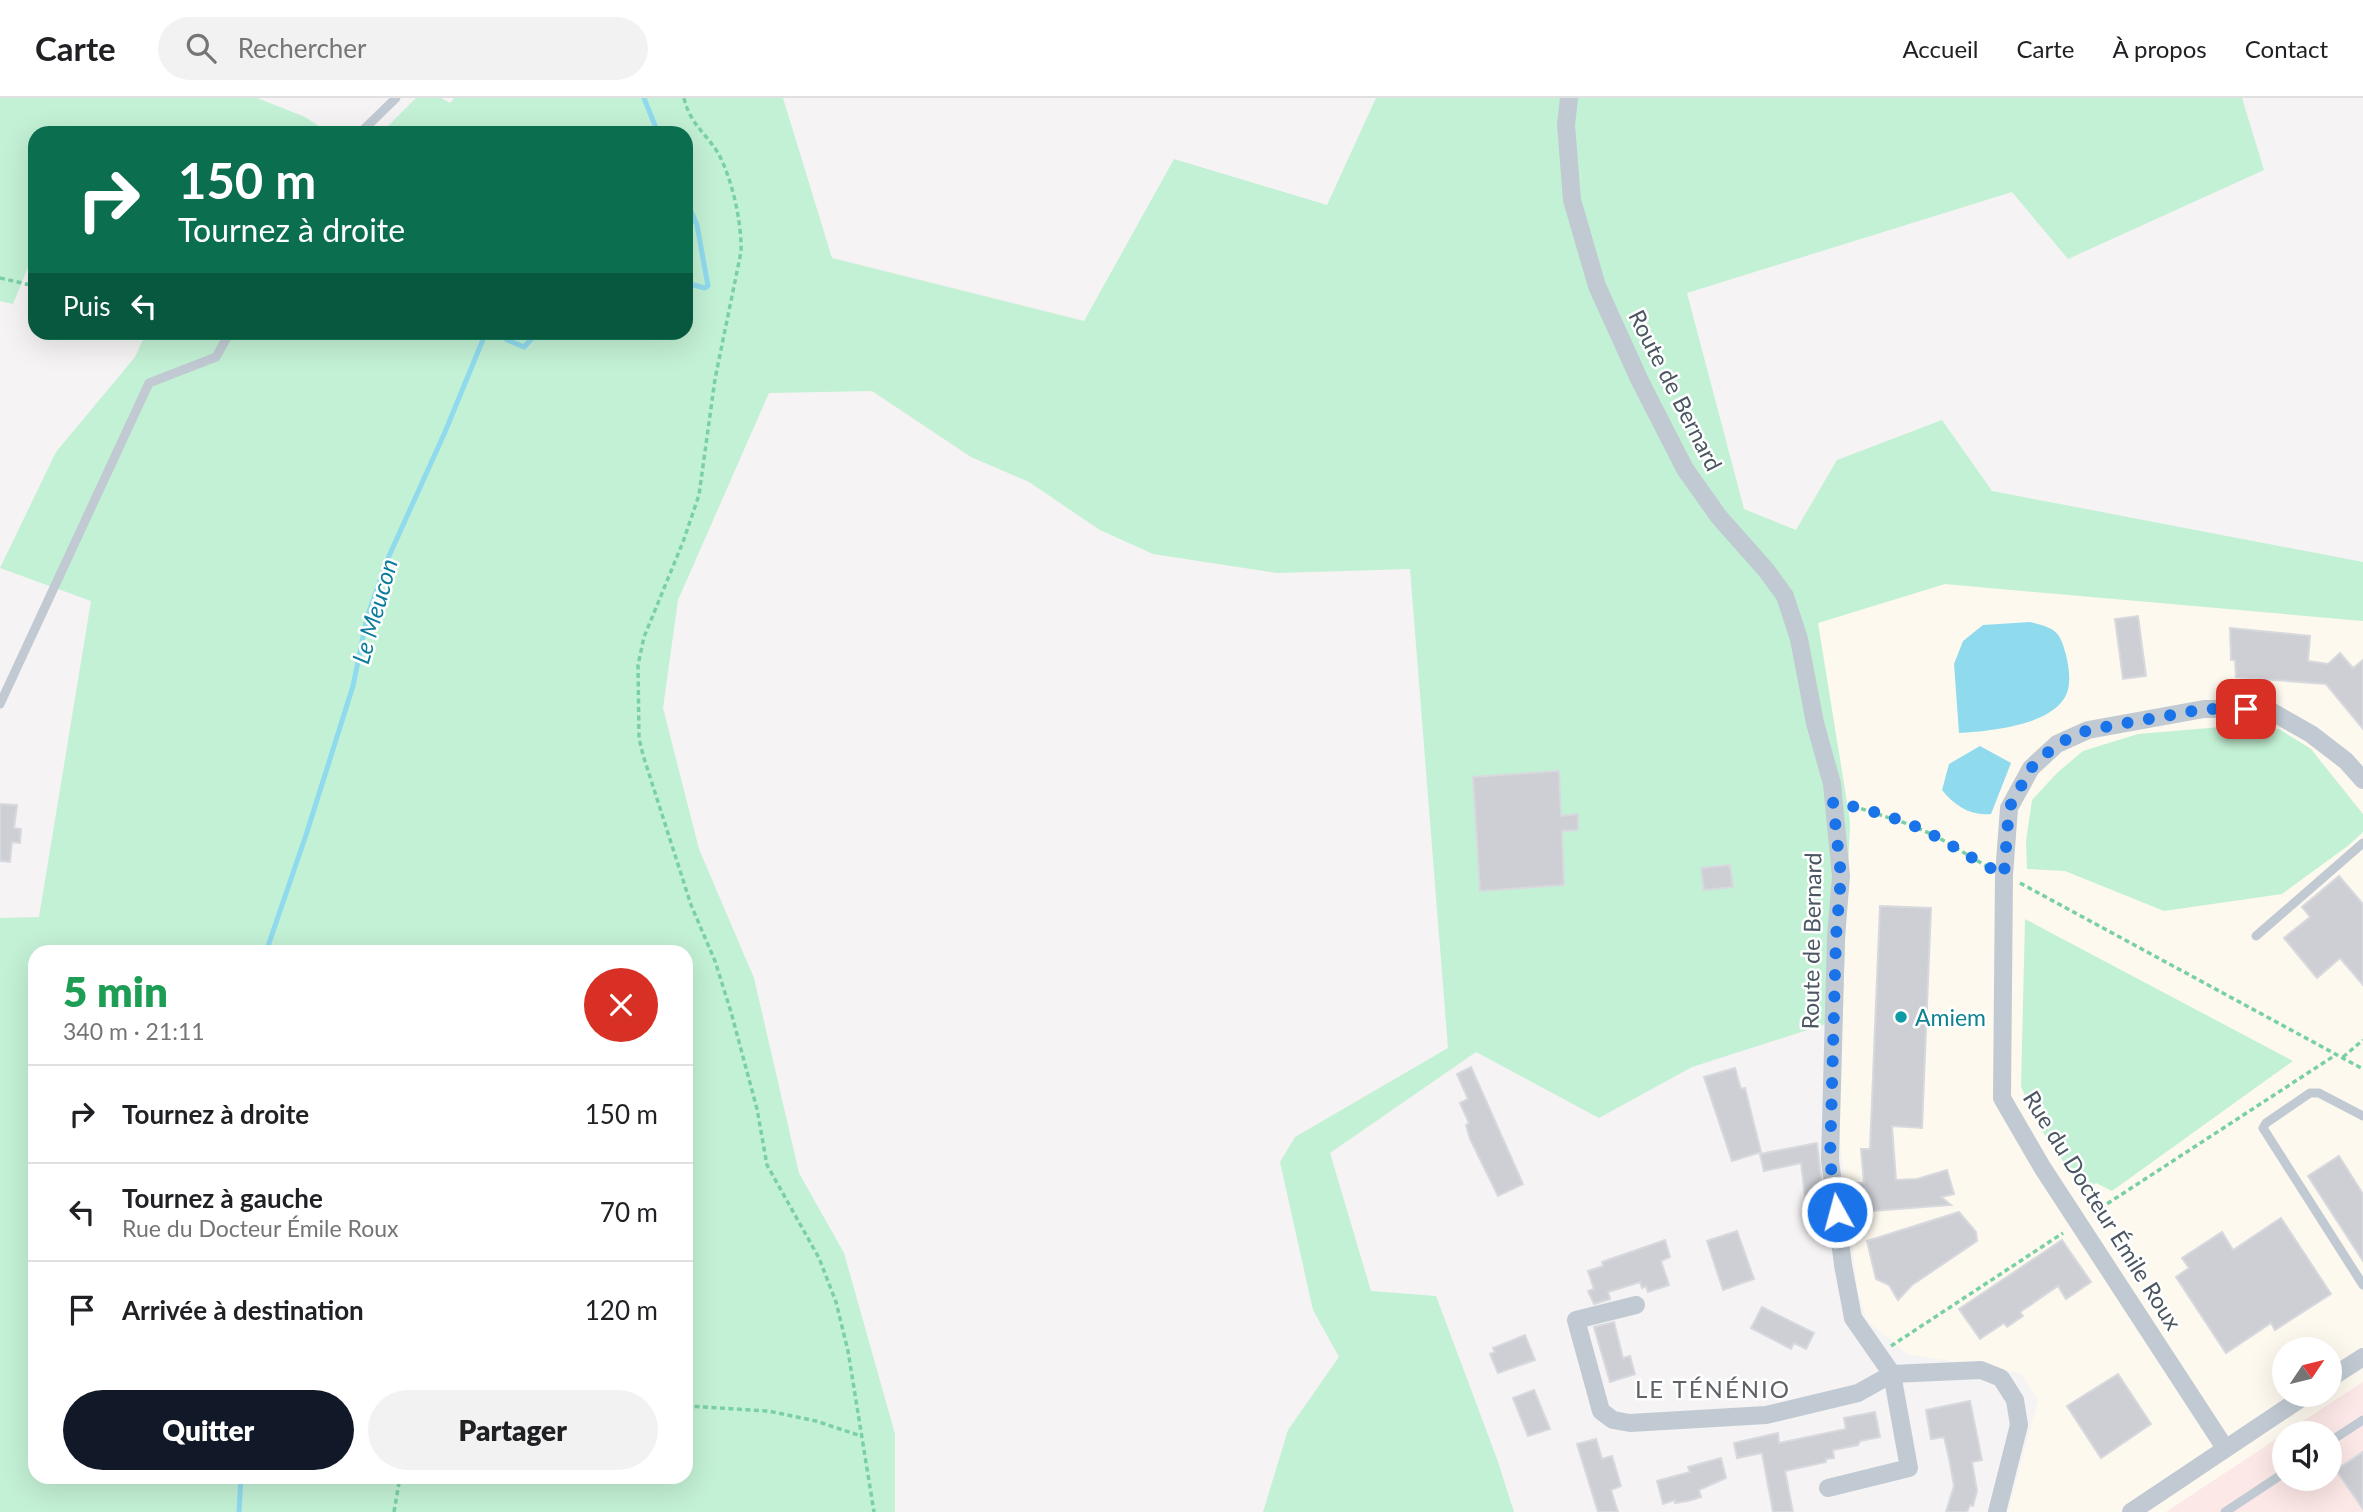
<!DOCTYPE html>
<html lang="fr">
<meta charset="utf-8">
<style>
body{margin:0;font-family:Lato,sans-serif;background:#f2f2f2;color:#202124;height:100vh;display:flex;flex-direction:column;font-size:26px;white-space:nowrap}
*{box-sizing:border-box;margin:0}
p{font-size:23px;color:#757577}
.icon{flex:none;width:38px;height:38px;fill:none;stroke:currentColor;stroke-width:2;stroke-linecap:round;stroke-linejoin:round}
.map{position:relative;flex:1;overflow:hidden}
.side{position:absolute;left:28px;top:847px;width:665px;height:539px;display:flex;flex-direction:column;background:#fff;border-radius:21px;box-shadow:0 7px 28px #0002}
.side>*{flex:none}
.hud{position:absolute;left:28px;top:28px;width:665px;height:214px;border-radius:21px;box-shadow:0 7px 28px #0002;background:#0b6e4f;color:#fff;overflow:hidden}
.needle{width:46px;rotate:55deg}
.fabs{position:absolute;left:2272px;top:1239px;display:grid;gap:14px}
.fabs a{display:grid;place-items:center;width:70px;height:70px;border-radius:50%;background:#fff;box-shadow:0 7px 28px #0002;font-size:35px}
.pin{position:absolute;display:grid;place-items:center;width:60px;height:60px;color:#fff;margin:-30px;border-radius:14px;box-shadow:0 4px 10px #0006}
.me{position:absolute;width:77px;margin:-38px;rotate:353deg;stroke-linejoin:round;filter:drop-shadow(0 0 5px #0008)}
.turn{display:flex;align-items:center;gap:24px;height:147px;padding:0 35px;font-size:32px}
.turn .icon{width:91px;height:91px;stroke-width:2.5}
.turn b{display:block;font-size:49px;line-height:60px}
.then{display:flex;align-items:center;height:66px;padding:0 35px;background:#0003;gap:14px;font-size:26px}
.round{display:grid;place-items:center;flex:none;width:74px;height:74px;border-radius:37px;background:#f2f2f2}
.overview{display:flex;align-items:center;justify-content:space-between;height:119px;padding:0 35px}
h1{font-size:42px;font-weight:800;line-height:52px;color:#1e9e55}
.primary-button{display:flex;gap:14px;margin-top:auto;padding:14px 35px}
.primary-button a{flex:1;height:80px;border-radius:42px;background:#111827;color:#fff;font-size:28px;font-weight:800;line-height:80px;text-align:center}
.primary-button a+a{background:#f2f2f2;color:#202124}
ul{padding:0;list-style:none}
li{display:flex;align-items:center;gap:21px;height:98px;padding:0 35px;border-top:2px solid #e0e0e0}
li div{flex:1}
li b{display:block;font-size:26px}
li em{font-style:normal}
header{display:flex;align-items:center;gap:42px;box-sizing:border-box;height:98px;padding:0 35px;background:#fff;border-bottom:2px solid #e0e0e0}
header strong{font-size:33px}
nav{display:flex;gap:38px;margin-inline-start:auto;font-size:24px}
.search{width:490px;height:63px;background:#f2f2f2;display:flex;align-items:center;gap:18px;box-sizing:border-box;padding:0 24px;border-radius:38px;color:#757577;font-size:26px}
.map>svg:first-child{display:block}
.commercial{fill:#fdf9ef;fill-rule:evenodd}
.medical{fill:#fce8e6}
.green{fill:#c3f1d5;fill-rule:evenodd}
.water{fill:#90daee}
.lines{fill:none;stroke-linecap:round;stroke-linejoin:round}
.stream{stroke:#90daee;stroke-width:5}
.building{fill:#cdcfd5;stroke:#d7d9de;stroke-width:2}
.path{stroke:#7ad0a6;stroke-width:3.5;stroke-dasharray:5 3.5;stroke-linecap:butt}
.lane{stroke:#c1cad2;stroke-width:9}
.street{stroke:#c1cad2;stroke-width:18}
.route{stroke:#1a73e8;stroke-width:12;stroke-dasharray:0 21.6}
.culture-dot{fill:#0f9aa8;stroke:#fff;stroke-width:2.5}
.labels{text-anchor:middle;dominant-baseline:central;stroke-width:5;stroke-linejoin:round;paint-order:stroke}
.street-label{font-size:23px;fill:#4a5661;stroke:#fff}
.culture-label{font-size:23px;fill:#0d838f;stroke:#fff;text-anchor:start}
.water-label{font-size:24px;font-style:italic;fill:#0c7c9b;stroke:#fff}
.neighbourhood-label{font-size:24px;letter-spacing:2px;fill:#5f6368;stroke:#fff}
</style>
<header>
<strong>Carte</strong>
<div class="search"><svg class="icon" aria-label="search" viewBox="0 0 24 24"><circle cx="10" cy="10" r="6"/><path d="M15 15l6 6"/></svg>Rechercher</div>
<nav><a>Accueil</a><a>Carte</a><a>À propos</a><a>Contact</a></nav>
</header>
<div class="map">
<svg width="2363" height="1414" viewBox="0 0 2363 1414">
<rect width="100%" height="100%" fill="#f5f3f3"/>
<!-- commercial -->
<path class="commercial" d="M 1945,486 L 2363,523 L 2363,1284 L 2166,1414 L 2008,1414 L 2038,1302 L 2020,1275 L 1908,1256 L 1867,1223 L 1858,1194 L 1838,1028 L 1850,723 L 1817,525 ZM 2284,1251 L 2329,1251 L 2329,1297 L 2284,1297 Z"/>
<!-- medical -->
<path class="medical" d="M 2363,1284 L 2363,1414 L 2166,1414 L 2284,1336 L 2284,1381 L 2329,1381 L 2329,1335 L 2285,1335 Z"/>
<!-- green -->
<g class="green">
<path d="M 0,0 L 257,0 L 305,19 L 329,35 L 35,35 L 35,161 L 31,162 L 13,206 L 0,203 Z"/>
<path d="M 416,0 L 441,0 L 450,5 L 454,0 L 783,0 L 832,160 L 1084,223 L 1174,61 L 1327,107 L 1376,0 L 2242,0 L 2264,72 L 2068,161 L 2012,94 L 1687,195 L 1744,411 L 1796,432 L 1837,362 L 1942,322 L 1992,393 L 2363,464 L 2363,523 L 1945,486 L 1818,525 L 1850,723 L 1842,921 L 1692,969 L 1599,1020 L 1476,954 L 1330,1055 L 1371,1193 L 1436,1198 L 1497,1361 L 1514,1414 L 1263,1414 L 1288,1332 L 1339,1259 L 1313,1212 L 1280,1064 L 1295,1039 L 1448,950 L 1410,471 L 1277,475 L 1153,456 L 1100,432 L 1029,384 L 971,359 L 872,293 L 769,295 L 678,502 L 663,610 L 699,751 L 754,880 L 799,1075 L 844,1155 L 895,1336 L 895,1414 L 0,1414 L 0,820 L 39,819 L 91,503 L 0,470 L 56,354 L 135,259 L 146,235 L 686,234 L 686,35 L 381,35 ZM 35,854 L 686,854 L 686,1379 L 35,1379 Z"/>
<path d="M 2244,627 L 2279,631 L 2311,651 L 2363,716 L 2363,734 L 2349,747 L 2282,796 L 2164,813 L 2065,773 L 2027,771 L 2026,743 L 2032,702 L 2058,674 L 2083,653 L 2138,636 Z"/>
<path d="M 2025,821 L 2293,963 L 2112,1093 L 2096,1085 L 2085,1094 L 2044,1036 L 2021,989 Z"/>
</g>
<!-- water -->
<g class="water">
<path d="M 2030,524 C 2054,530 2060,532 2066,557 C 2069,569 2071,584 2067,595 C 2054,628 1988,633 1959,635 L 1954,566 L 1963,543 L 1983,527 Z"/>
<path d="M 1980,648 L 2011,665 L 1991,716 C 1970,718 1955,708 1942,692 L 1949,666 Z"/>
</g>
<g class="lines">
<!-- stream -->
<g class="stream">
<path d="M 644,0 L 658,35"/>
<path d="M 686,102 L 697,127 L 708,188 L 705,190 L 686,185"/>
<path d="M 266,854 L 306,737 L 353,588 L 367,519 L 389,458 L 445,334 L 484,239 L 502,237 L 507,242 L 524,249 L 535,237 L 535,234"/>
<path d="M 239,1414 L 241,1379"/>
</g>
</g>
<!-- building -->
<g class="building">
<path d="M 2138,518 L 2146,578 L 2123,581 L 2115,521 Z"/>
<path d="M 2230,530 L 2310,538 L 2308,563 L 2328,566 L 2340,555 L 2353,570 L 2363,562 L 2363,631 L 2326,586 L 2236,579 L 2235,562 L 2231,562 Z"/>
<path d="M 1559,673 L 1561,718 L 1578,716 L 1578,732 L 1562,733 L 1564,787 L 1480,793 L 1473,679 Z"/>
<path d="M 0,706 L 17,707 L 14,730 L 21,731 L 20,745 L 12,744 L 10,764 L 0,763 Z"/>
<path d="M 1730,767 L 1733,789 L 1704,792 L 1701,770 Z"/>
<path d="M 2339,778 L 2363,806 L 2363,887 L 2340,860 L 2317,880 L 2284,840 L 2310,819 L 2302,809 Z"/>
<path d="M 1880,808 L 1931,810 L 1922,1030 L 1892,1028 L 1896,1082 L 1917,1081 L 1947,1072 L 1954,1096 L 1941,1099 L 1951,1107 L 1859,1114 L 1857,1085 L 1864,1085 L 1861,1051 L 1870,1051 Z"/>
<path d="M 1471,969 L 1523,1086 L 1498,1098 L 1470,1041 L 1466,1027 L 1469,1025 L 1460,1005 L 1468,1001 L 1457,976 Z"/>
<path d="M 1735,970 L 1741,991 L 1745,990 L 1761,1054 L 1732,1063 L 1704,979 Z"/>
<path d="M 1817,1045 L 1825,1113 L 1807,1115 L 1801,1065 L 1764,1073 L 1760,1056 Z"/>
<path d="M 2339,1058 L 2363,1096 L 2363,1163 L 2308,1078 Z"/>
<path d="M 1959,1114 L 1976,1134 L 1977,1143 L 1912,1187 L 1898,1202 L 1889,1187 L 1876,1181 L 1867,1143 Z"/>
<path d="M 2281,1120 L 2331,1196 L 2275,1232 L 2271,1225 L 2226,1255 L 2176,1179 L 2189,1170 L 2182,1160 L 2222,1134 L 2233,1152 Z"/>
<path d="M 1737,1133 L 1754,1181 L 1723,1192 L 1707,1143 Z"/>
<path d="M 1665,1142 L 1670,1159 L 1661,1163 L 1669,1187 L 1648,1194 L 1646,1188 L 1642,1190 L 1640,1184 L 1608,1194 L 1610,1201 L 1594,1206 L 1588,1193 L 1594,1191 L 1588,1173 L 1603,1168 L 1602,1164 Z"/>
<path d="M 2062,1142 L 2091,1184 L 2066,1201 L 2058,1188 L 2020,1214 L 2023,1218 L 2007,1229 L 2004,1225 L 1980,1241 L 1959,1211 Z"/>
<path d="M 1762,1209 L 1814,1235 L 1806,1251 L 1794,1245 L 1791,1251 L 1751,1230 Z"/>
<path d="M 1614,1224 L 1623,1260 L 1630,1258 L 1635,1276 L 1610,1284 L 1594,1229 Z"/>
<path d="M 1525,1237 L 1535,1262 L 1498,1275 L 1490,1256 L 1495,1254 L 1493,1250 Z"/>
<path d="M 2118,1276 L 2151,1326 L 2101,1360 L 2067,1308 Z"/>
<path d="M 1534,1292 L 1550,1331 L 1528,1338 L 1513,1300 Z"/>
<path d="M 1970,1303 L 1982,1362 L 1972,1364 L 1977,1393 L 1973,1408 L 1970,1407 L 1967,1414 L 1946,1414 L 1954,1388 L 1950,1365 L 1944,1339 L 1931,1341 L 1926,1312 Z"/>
<path d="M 1875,1314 L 1880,1339 L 1860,1343 L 1858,1347 L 1833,1352 L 1834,1360 L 1826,1361 L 1826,1364 L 1785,1373 L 1793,1414 L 1773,1414 L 1762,1355 L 1737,1360 L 1734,1345 L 1778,1335 L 1779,1345 L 1846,1331 L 1844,1320 Z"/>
<path d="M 1596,1341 L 1602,1361 L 1612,1358 L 1621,1388 L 1611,1392 L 1618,1414 L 1598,1414 L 1577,1346 Z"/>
<path d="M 2363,1354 L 2363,1411 L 2336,1372 Z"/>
<path d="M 1721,1360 L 1726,1380 L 1699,1392 L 1701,1399 L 1688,1403 L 1675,1405 L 1675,1402 L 1663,1406 L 1657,1383 L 1690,1374 L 1688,1369 Z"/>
</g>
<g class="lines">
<!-- path -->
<g class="path">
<path d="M 684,0 C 690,26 705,34 718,55 C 732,80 742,125 741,154 L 715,281 L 699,397 L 683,444 L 644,539 L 638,567 L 639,640 L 643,657 L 691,807 L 715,863 L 731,914 L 757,1011 L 767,1067 L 819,1160 L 836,1204 L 848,1253 L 874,1414"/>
<path d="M 0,180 L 35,188"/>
<path d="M 1853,708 L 1908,726 L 1936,738 L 1988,769"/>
<path d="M 2020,785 L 2363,971"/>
<path d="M 2343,959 L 2363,942"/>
<path d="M 2093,1115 L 2337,956"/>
<path d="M 1891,1248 L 2063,1135"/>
<path d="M 686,1308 L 768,1313 L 816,1323 L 861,1338"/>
<path d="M 394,1414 L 400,1379"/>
</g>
<!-- lane -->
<g class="lane">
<path d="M 360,35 L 396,0"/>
<path d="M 0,606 L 149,285 L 216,259 L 230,234"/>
<path d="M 2256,838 L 2363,745"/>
<path d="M 2363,1018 L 2319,995 L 2310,995 L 2266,1025 L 2263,1030 L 2363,1187"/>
<path d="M 2329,1344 L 2363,1322"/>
<path d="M 2225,1414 L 2284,1375"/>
</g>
<!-- street -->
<g class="street">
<path d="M 1569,0 L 1566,27 L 1572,102 L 1597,188 L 1640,283 L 1685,371 L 1719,419 L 1766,472 L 1785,498 L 1799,541 L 1815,625 L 1832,686 L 1841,778 L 1836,839 L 1830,1062 L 1843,1167 L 1853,1220 L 1892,1276 L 1981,1272 L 2001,1280 L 2015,1302 L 2019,1327 L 1997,1414"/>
<path d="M 1636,1207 L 1576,1222 L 1601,1313 L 1613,1322 L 1630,1325 L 1766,1317 L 1858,1295 L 1892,1276 L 1909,1370 L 1828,1390"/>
<path d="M 2329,1281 L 2363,1259"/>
<path d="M 2225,1350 L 2042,1069 L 2002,1000 L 2004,777 L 2009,710 L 2031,670 L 2057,646 L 2088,632 L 2204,611 L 2267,611 L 2311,636 L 2346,663 L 2363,682"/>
<path d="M 2131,1414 L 2306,1297"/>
</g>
</g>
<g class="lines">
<!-- route -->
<path class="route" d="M 1837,1114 L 1830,1062 L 1836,839 L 1841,778 L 1833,704 C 1868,711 1906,722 1937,739 C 1960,752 1981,766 2004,777 L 2009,710 L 2031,670 L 2057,646 L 2088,632 L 2204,611 L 2246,611"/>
</g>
<!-- markers -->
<circle class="culture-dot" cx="1901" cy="919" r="7"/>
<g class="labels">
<!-- street labels -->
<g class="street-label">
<text transform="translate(1676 292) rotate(63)">Route de Bernard</text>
<text transform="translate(1811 843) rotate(-89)">Route de Bernard</text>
<text transform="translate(2103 1112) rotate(58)">Rue du Docteur Émile Roux</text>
</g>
<!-- culture labels -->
<g class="culture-label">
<text x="1915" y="919">Amiem</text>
</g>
<!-- water labels -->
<g class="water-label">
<text transform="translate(374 513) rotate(-74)">Le Meucon</text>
</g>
<!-- neighbourhood labels -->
<g class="neighbourhood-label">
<text x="1713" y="1290">LE TÉNÉNIO</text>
</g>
</g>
</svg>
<div class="fabs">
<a><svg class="needle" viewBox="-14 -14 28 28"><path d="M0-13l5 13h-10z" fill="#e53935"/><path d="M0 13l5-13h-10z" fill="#757577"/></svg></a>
<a><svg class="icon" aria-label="sound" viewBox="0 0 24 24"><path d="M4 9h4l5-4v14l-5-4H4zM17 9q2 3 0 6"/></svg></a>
</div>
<div class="pin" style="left:2246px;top:611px;background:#d93025"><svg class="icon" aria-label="arrive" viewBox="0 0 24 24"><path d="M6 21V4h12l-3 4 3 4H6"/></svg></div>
<svg class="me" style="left:1837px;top:1114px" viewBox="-20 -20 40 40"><circle r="17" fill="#1a73e8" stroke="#fff" stroke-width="3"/><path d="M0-11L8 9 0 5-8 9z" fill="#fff"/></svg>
<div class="hud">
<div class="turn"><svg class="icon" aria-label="right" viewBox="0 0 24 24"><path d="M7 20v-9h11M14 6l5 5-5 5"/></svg><div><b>150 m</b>Tournez à droite</div></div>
<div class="then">Puis<svg class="icon" aria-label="left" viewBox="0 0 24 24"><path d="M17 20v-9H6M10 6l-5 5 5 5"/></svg></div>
</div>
<section class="side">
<div class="overview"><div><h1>5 min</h1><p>340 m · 21:11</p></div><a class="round" style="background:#d93025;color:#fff"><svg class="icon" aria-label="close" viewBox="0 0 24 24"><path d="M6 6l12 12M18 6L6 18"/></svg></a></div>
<ul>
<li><svg class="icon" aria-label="right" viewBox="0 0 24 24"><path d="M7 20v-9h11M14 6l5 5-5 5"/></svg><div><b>Tournez à droite</b></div><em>150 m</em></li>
<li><svg class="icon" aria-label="left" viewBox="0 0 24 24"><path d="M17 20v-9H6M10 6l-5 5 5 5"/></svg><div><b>Tournez à gauche</b><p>Rue du Docteur Émile Roux</p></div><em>70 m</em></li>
<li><svg class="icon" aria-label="arrive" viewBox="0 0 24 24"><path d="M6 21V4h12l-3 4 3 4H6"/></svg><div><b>Arrivée à destination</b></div><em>120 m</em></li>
</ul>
<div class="primary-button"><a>Quitter</a><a>Partager</a></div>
</section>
</div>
